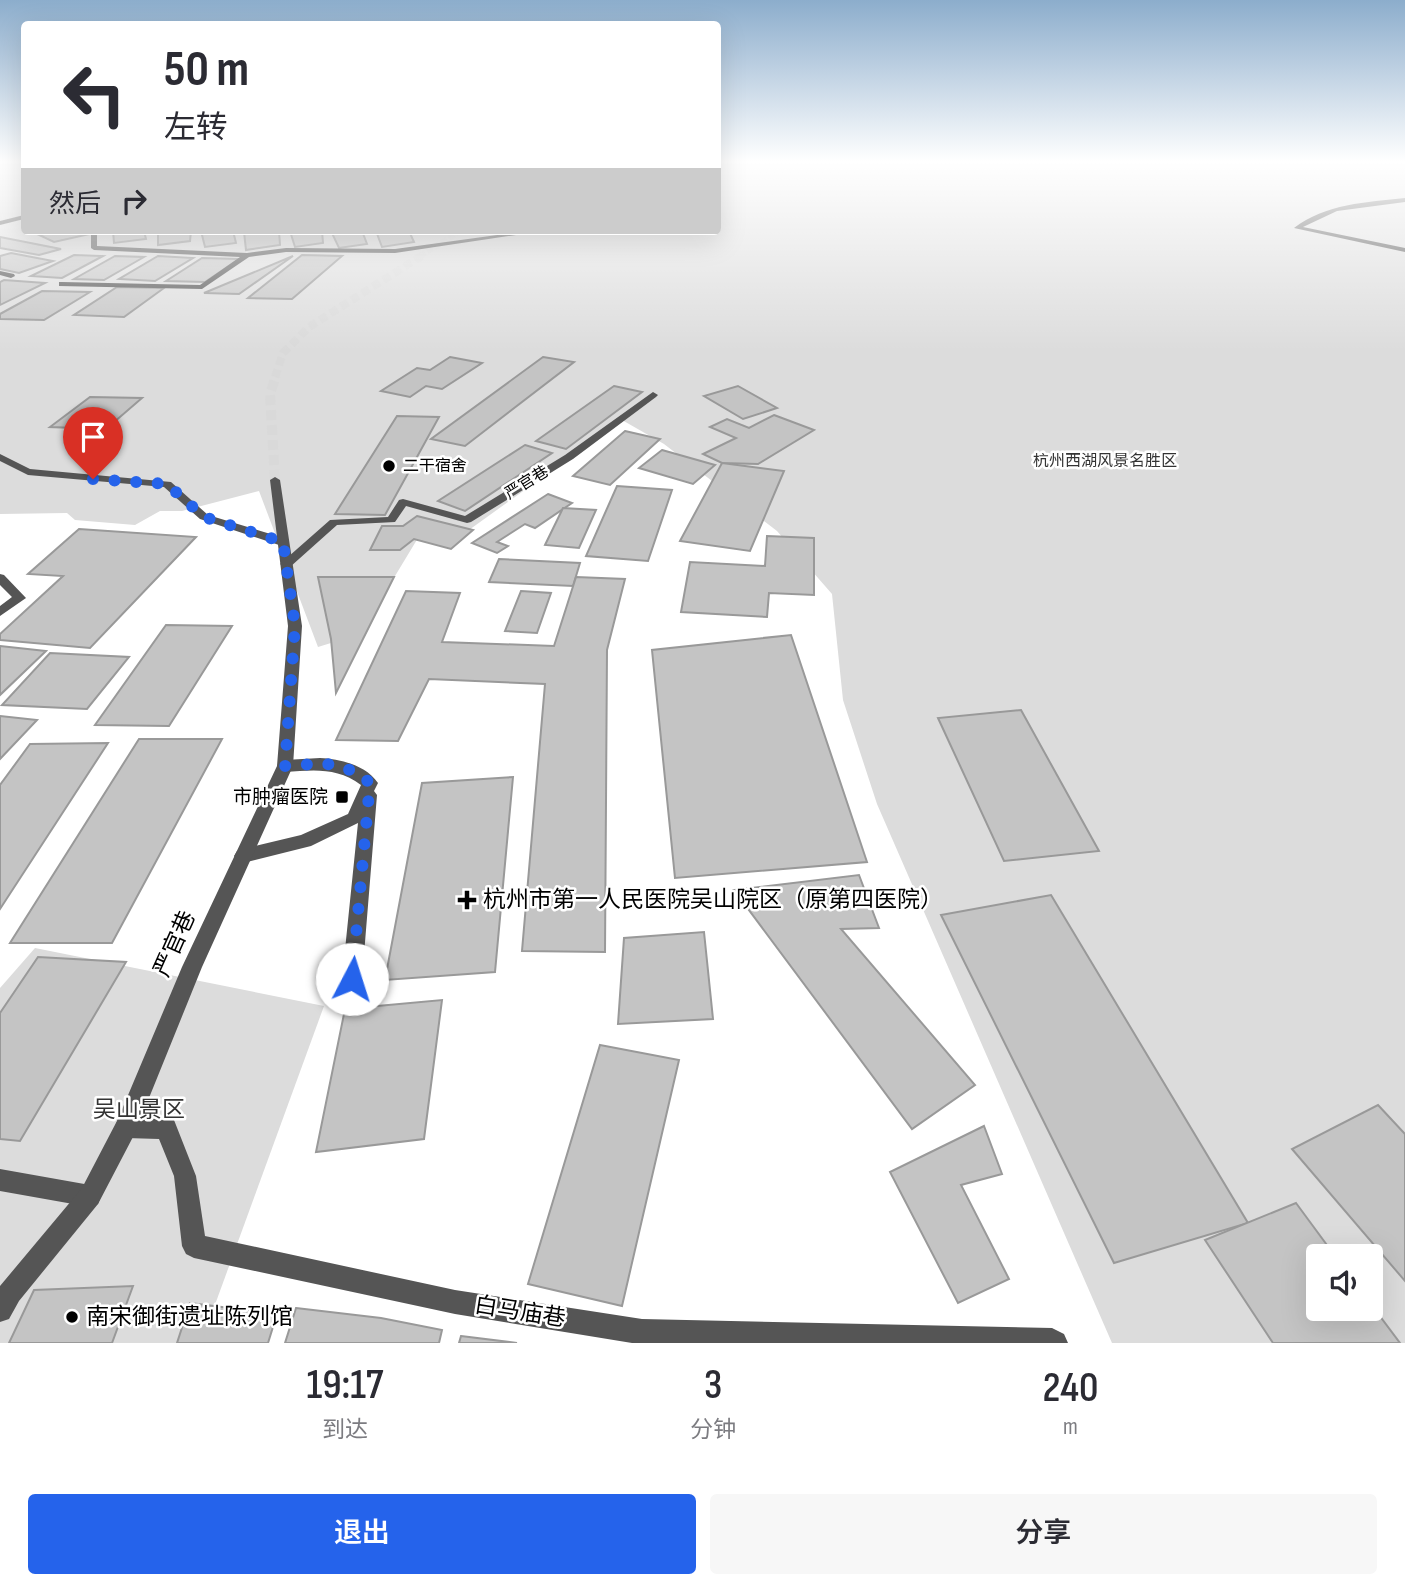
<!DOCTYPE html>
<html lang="zh">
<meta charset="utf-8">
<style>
body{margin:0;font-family:"Sofia Sans Condensed","Noto Sans SC",sans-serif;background:#f7f7f7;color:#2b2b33;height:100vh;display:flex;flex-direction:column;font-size:26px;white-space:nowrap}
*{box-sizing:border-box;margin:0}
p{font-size:23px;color:#7c7c81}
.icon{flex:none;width:38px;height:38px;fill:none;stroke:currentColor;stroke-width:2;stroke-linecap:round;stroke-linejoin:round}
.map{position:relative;height:1343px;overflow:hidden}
.side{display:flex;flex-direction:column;background:#fff;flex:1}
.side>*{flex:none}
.hud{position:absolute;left:21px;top:21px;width:700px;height:214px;border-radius:7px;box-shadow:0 7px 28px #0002;background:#fff;color:#2b2b33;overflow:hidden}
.buttons{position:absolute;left:1306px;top:1244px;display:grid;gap:14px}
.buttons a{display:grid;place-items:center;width:77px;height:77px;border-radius:7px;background:#fff;box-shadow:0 7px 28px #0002;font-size:35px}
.pin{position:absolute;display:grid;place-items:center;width:60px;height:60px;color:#fff;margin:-72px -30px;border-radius:50% 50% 50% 0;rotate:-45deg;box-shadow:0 0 7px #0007}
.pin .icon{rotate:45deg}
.me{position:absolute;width:77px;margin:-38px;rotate:5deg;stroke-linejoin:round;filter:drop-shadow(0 0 5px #0008)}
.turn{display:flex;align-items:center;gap:24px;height:147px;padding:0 28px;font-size:32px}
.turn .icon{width:91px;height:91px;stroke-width:2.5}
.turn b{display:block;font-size:49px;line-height:60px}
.then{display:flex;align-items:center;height:66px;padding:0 28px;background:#0003;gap:14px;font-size:26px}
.eta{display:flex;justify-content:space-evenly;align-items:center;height:119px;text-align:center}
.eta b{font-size:42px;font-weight:600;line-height:49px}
.button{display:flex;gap:14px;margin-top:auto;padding:14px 28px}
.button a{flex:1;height:80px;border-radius:7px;background:#2563eb;color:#fff;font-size:28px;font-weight:600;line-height:80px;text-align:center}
.button a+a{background:#f7f7f7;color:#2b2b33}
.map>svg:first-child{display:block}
.green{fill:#dcdcdc;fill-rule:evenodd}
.building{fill:#c4c4c4;stroke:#999;stroke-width:2}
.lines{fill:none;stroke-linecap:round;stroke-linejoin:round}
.tertiary-tunnel-far2{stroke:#d9d9d9;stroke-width:6;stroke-dasharray:6 2.5;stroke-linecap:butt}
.tertiary-tunnel-far1{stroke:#d9d9d9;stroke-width:8;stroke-dasharray:8 4.5;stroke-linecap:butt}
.tertiary-tunnel{stroke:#d9d9d9;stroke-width:10;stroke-dasharray:10 5;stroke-linecap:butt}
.service{fill:#555;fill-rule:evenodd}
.tertiary{fill:#555;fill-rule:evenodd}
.route{stroke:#2563eb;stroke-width:12;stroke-dasharray:0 21.6}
.poi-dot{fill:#000;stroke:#fff;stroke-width:2.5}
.labels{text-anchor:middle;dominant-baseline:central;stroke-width:5;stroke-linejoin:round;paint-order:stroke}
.far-park-label{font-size:16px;fill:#333;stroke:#fff}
.far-poi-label{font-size:16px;fill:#000;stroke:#fff;text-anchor:start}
.far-street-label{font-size:16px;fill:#000;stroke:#fff}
.poi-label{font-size:19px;fill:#000;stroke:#fff;text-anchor:end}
.near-poi-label{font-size:23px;fill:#000;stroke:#fff;text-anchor:start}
.near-street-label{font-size:23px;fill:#000;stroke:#fff}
.near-park-label{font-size:23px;fill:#333;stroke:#fff}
</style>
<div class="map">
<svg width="1405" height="1343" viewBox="0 0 1405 1343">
<rect width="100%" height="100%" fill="#fff"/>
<!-- green -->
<g class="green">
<path d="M 0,163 L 24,163 L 24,231 L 718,231 L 718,163 L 1405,163 L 1405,1343 L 1112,1343 L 877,804 L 843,700 L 832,594 L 777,531 L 664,444 L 622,420 L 462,535 L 421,533 L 360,634 L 318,647 L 259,491 L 182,511 L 160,511 L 135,525 L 75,520 L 67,513 L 0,514 ZM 1318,1256 L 1370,1256 L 1370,1309 L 1318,1309 Z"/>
<path d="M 35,948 L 324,1006 L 201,1343 L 0,1343 L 0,988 Z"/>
</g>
<!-- building -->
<g class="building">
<path d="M 59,231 L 84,231 L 90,234 L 54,242 L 39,235 Z"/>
<path d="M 113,231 L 144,231 L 146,239 L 114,243 Z"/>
<path d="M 158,231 L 191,231 L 190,241 L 158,245 Z"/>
<path d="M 201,231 L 233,231 L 236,243 L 205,247 Z"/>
<path d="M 279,231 L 280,245 L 246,250 L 244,232 Z"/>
<path d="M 290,231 L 322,231 L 323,243 L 295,247 Z"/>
<path d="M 331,231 L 362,231 L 367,244 L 339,248 Z"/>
<path d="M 376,231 L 409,231 L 414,242 L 382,247 Z"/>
<path d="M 0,237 L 61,249 L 39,255 L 0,248 Z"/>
<path d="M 11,253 L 53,261 L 19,273 L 0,269 L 0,256 Z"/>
<path d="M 74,255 L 103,256 L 62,278 L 31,276 Z"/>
<path d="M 302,255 L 342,256 L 292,299 L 248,298 Z"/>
<path d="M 115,256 L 144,257 L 104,280 L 74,279 Z"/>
<path d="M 158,256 L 193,258 L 155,281 L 119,279 Z"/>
<path d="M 293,256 L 239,294 L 204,293 Z"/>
<path d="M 202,258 L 239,259 L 205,282 L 166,281 Z"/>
<path d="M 4,280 L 45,283 L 0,305 L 0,282 Z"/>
<path d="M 117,287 L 164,288 L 124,317 L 74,315 Z"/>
<path d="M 42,291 L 90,292 L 44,320 L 0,319 L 0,314 Z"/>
<path d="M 450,357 L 482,363 L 442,389 L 426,386 L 410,397 L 381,391 L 417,368 L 430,370 Z"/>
<path d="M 543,357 L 574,362 L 465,446 L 431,439 Z"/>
<path d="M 614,386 L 642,392 L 566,449 L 536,441 Z"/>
<path d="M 738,386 L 777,408 L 743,419 L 704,396 Z"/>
<path d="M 90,397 L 142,398 L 106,429 L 50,427 Z"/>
<path d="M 774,415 L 814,430 L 758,464 L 722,463 L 703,454 L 736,438 L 710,427 L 727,419 L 749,428 Z"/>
<path d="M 397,416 L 439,417 L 385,515 L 335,514 Z"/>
<path d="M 625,431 L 660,439 L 610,485 L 573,476 Z"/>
<path d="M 525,445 L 552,453 L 465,511 L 438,501 Z"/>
<path d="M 662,450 L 715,465 L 693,484 L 639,468 Z"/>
<path d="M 722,463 L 784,471 L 750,551 L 680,541 Z"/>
<path d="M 617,486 L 672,490 L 648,561 L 586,556 Z"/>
<path d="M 548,494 L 572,503 L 535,528 L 525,524 L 497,542 L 508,546 L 497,553 L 472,543 Z"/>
<path d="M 563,508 L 596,510 L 579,548 L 545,545 Z"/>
<path d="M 417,516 L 473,530 L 451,549 L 414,539 L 400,550 L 370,550 L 382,526 L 403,526 Z"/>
<path d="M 79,529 L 196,537 L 90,648 L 0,640 L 0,634 L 63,576 L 28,574 Z"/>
<path d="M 767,536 L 814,538 L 814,595 L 769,593 L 767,617 L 681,612 L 690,562 L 765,566 Z"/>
<path d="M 499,559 L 580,563 L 573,586 L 489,582 Z"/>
<path d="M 318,577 L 394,577 L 336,693 L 331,639 Z"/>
<path d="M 576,577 L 625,579 L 607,650 L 605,952 L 522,951 L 545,684 L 429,679 L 398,741 L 336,740 L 406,591 L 460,593 L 442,642 L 554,646 Z"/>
<path d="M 521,591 L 551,593 L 537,633 L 505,631 Z"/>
<path d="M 166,625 L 232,626 L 169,726 L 95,725 Z"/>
<path d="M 791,635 L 867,862 L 675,878 L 652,650 Z"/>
<path d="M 0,646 L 46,651 L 0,695 Z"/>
<path d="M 50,653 L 129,657 L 87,709 L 2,705 Z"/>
<path d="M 1021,710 L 1099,851 L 1004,861 L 938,718 Z"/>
<path d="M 0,716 L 37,720 L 0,759 Z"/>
<path d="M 139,739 L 222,739 L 112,943 L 10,943 Z"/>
<path d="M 108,743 L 0,909 L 0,785 L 30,744 Z"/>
<path d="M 513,777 L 495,972 L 385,980 L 422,783 Z"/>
<path d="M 859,875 L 879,928 L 841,929 L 975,1085 L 912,1129 L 734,890 Z"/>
<path d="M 1051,895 L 1248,1223 L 1114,1263 L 941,915 Z"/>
<path d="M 704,932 L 713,1019 L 618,1024 L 624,938 Z"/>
<path d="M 38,957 L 126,962 L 20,1141 L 0,1139 L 0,1013 Z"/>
<path d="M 442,1000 L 424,1139 L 316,1152 L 345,1009 Z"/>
<path d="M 600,1045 L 679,1060 L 622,1306 L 528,1284 Z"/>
<path d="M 1378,1105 L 1405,1134 L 1405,1281 L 1292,1149 Z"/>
<path d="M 984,1126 L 1002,1174 L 961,1185 L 1009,1279 L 958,1303 L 890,1172 Z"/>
<path d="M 1296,1203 L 1335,1256 L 1318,1256 L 1318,1309 L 1370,1309 L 1370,1303 L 1400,1343 L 1273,1343 L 1205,1240 Z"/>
<path d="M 133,1286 L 112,1343 L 9,1343 L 34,1290 Z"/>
<path d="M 190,1303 L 277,1314 L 268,1343 L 177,1343 Z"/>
<path d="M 296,1308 L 381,1318 L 442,1330 L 439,1343 L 285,1343 Z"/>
<path d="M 461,1336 L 517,1343 L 459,1343 Z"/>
</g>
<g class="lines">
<!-- tertiary-tunnel-far2 -->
<path class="tertiary-tunnel-far2" d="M 420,256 L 460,231"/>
<!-- tertiary-tunnel-far1 -->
<path class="tertiary-tunnel-far1" d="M 275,377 L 283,353 L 309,327 L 423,255"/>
<!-- tertiary-tunnel -->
<path class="tertiary-tunnel" d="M 275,480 L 270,394 L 276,376"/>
<!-- service -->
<g class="service">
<path d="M 1405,198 L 1405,202 L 1337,211 L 1303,227 L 1405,248 L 1405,252 L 1294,228 C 1325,204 1367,202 1405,198 Z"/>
<path d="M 91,231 L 97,231 L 97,246 L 247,253 L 286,248 L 395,249 L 526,231 L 529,233 L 395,253 L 286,252 L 249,257 L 202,289 L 59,286 L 59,282 L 62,282 L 200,285 L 240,257 L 94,250 L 91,248 Z"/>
<path d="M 0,271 L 14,274 L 15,276 L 11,278 L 0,275 Z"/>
<path d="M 653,392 L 658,395 L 656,397 L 573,459 L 471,522 L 467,523 L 406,506 L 395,522 L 337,525 L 290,567 L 286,568 L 280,564 L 330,520 L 388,517 L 399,500 L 403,499 L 465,516 L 565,455 Z"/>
<path d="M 0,454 L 30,469 L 171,482 L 208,515 L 287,539 L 289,542 L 287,545 L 279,545 L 200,519 L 164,487 L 28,475 L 0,461 Z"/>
<path d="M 0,574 L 4,575 L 26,598 L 0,616 L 0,606 L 12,597 L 0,585 Z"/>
<path d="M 320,758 C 340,759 366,765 378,783 L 374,791 L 377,795 L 362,979 L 359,985 L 352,987 L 345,985 L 342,979 L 358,823 L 311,846 L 243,863 L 237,861 L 234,856 L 237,851 L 243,849 L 301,835 L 348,814 L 361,785 C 337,767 314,770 285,772 L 279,770 L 277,766 L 279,762 L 285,760 Z"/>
<path d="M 126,1116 L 166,1117 L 174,1120 L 196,1176 L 205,1236 L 455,1290 L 642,1319 L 1052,1328 L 1064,1334 L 1068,1343 L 632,1343 L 455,1314 L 194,1258 L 186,1254 L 182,1246 L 174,1176 L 159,1139 L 126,1138 L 118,1135 L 115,1127 L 118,1119 Z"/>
<path d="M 0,1169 L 90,1185 L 98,1188 L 101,1196 L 98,1204 L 90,1207 L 0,1191 Z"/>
</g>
<!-- tertiary -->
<g class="tertiary">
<path d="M 24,215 L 24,219 L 0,225 L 0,221 Z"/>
<path d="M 275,477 L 280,480 L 302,626 L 293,766 L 202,967 L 134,1135 L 98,1204 L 19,1301 L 9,1319 L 0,1322 L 0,1286 L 82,1188 L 118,1119 L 182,967 L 277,766 L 288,626 L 270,480 Z"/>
</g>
</g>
<!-- sky -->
<linearGradient id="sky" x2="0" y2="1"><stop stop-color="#8cadcc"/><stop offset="0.46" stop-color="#fff"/><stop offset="1" stop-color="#fff" stop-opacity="0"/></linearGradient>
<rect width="1405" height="351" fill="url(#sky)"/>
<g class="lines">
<!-- route -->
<path class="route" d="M 93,479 L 167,484 L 204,517 L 283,542 L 295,626 L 285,766 C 322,764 339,758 370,783 L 352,979"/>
</g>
<!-- markers -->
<g class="poi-dot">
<circle cx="389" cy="466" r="7"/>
<rect x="335" y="790" width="14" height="14" rx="3.5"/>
<path d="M463.5 889.5h7v7h7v7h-7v7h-7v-7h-7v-7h7z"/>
<circle cx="72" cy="1317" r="7"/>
</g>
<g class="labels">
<!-- far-park labels -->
<g class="far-park-label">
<text x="1105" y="461">杭州西湖风景名胜区</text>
</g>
<!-- far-poi labels -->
<g class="far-poi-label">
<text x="403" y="466">二干宿舍</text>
</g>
<!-- far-street labels -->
<g class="far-street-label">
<text transform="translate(527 483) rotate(-32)">严官巷</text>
</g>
<!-- poi labels -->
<g class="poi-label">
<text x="328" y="797">市肿瘤医院</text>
</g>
<!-- near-poi labels -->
<g class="near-poi-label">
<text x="483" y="900">杭州市第一人民医院吴山院区（原第四医院）</text>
<text x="86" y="1317">南宋御街遗址陈列馆</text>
</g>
<!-- near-street labels -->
<g class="near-street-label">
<text transform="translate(175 944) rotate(-66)">严官巷</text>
<text transform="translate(520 1312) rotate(9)">白马庙巷</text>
</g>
<!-- near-park labels -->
<g class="near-park-label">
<text x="139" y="1110">吴山景区</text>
</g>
</g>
</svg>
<div class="buttons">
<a><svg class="icon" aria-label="sound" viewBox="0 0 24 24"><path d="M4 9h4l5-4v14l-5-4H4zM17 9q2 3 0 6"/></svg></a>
</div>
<div class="pin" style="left:93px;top:479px;background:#d93025"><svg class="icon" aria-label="arrive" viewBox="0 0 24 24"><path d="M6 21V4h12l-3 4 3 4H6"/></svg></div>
<svg class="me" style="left:352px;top:979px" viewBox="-20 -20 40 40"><circle r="19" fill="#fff"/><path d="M0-13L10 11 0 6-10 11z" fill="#2563eb"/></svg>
<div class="hud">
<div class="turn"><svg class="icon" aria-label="left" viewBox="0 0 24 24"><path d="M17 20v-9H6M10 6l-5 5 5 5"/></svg><div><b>50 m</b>左转</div></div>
<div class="then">然后<svg class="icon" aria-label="right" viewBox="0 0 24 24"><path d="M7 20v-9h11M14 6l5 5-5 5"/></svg></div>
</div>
</div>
<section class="side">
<div class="eta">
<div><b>19:17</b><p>到达</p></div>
<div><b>3</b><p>分钟</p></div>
<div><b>240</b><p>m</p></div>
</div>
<div class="button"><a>退出</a><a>分享</a></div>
</section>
